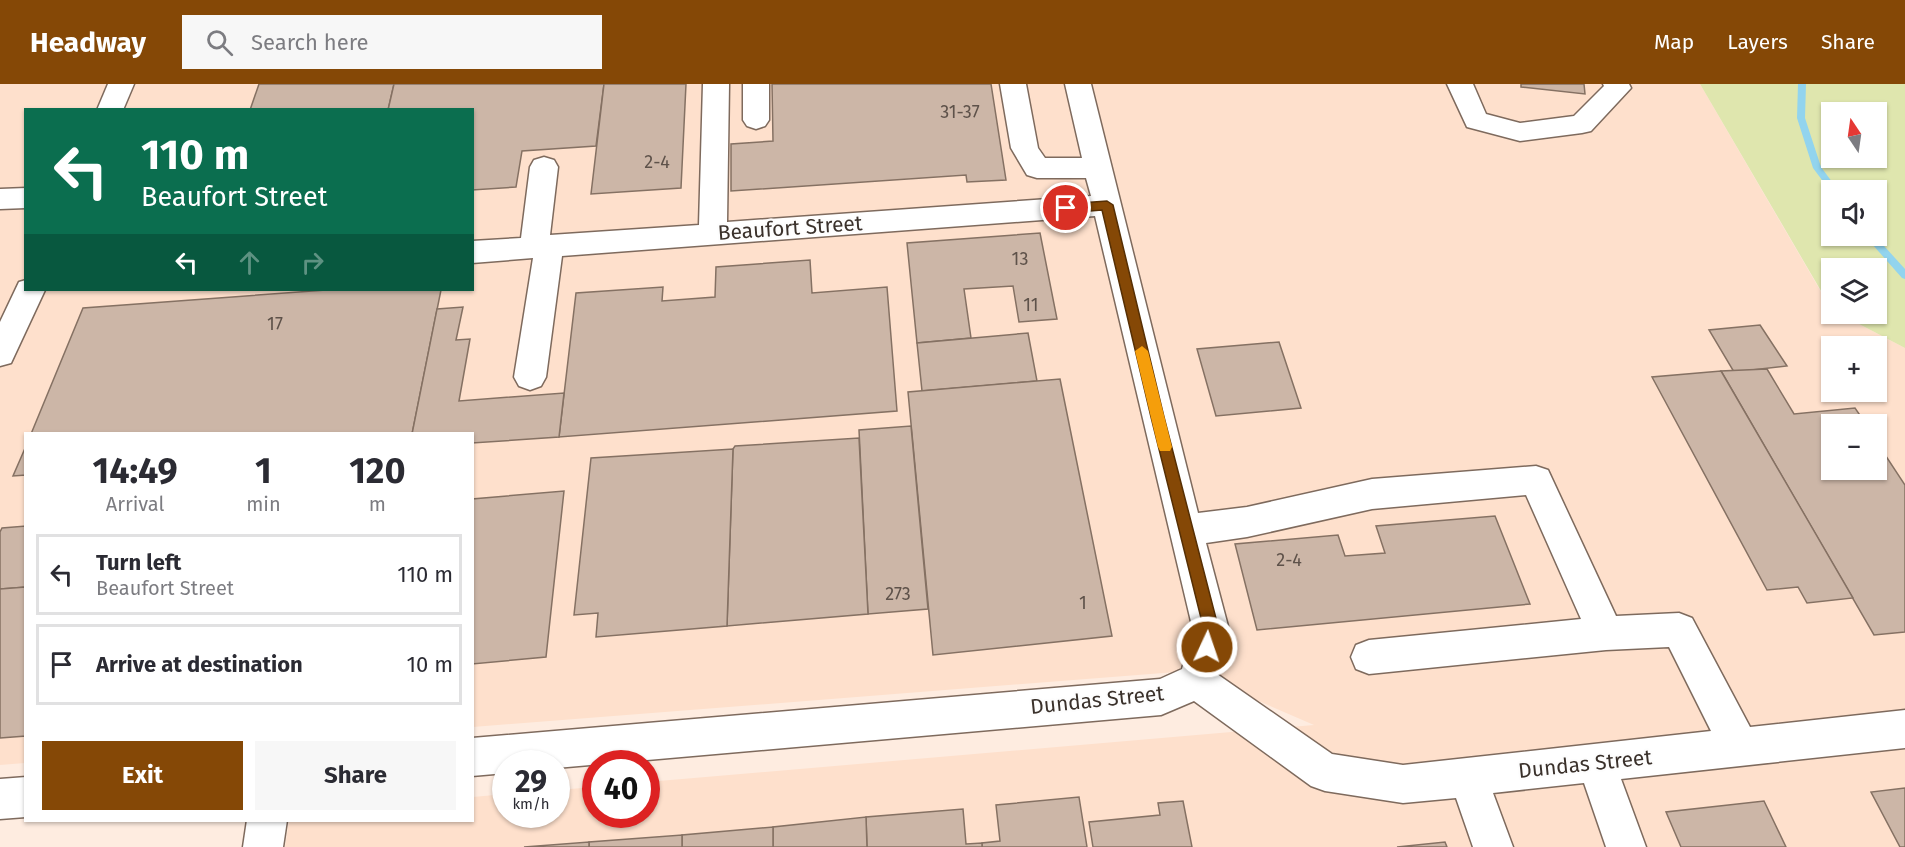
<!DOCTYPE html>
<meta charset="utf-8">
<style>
body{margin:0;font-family:"Fira Sans",sans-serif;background:#f7f7f7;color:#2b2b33;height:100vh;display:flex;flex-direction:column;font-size:22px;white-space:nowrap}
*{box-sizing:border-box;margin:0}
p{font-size:20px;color:#7c7c81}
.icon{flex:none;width:33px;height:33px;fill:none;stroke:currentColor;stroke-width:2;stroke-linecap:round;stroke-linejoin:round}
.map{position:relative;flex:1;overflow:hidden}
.panel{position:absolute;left:24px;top:348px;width:450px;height:390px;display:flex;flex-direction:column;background:#fff;border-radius:0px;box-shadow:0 2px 4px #0004}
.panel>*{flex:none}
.guide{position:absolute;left:24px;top:24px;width:450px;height:183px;border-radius:0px;box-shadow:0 2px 4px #0004;background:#0b6e4f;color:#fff;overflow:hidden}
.needle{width:39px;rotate:347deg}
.tools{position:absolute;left:1821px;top:18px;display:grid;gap:12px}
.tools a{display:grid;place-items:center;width:66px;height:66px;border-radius:0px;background:#fff;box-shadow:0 2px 4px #0004;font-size:30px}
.speed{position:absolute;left:492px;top:666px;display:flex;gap:12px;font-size:30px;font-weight:700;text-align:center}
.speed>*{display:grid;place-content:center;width:78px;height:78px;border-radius:50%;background:#fff;box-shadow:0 2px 4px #0004;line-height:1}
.speed small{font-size:15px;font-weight:400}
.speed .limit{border:9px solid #d22;background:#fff;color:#111}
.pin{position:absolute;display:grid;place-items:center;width:51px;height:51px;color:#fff;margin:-26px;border:3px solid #fff;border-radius:50%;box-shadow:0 2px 6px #0007}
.me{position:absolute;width:66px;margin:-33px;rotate:3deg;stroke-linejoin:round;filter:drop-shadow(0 0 4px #0008)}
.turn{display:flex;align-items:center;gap:21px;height:126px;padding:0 18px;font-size:27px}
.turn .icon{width:78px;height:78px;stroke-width:2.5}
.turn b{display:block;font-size:42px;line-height:51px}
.lanes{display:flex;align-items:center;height:57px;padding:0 18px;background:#0003;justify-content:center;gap:30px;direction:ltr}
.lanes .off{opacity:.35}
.eta{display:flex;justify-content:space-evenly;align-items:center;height:102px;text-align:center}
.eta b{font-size:36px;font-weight:700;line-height:42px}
.button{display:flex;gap:12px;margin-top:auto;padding:12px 18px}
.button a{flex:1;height:69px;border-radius:0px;background:#854806;color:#fff;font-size:24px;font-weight:700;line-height:69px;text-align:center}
.button a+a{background:#f7f7f7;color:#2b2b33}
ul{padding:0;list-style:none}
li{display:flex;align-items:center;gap:18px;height:81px;margin:0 12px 9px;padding:0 6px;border:3px solid #e1e1e2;border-radius:0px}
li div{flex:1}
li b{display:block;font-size:22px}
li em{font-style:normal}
header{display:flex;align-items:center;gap:36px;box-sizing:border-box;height:84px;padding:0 30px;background:#854806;color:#fff}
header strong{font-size:28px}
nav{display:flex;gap:33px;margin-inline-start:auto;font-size:21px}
.search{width:420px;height:54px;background:#f7f7f7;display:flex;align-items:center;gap:15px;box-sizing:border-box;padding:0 21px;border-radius:0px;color:#7c7c81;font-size:22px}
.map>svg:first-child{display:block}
.built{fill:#fee0cc;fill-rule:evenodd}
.green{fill:#dfe6ae;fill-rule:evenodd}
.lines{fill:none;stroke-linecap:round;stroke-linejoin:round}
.stream{fill:#92d4ee;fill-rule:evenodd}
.building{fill:#ccb6a7;stroke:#857163;stroke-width:1.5}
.minor-casing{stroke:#7e6a5d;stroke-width:3}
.minor{fill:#fff;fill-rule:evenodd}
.route{fill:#854806;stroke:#562f04;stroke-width:1.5}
.slow{fill:#f59e0b}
.labels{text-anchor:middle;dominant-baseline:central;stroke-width:4.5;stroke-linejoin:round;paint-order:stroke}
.number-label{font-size:18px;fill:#5e524a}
.street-label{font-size:21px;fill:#3a312b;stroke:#fdfdfd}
</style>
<header>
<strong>Headway</strong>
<div class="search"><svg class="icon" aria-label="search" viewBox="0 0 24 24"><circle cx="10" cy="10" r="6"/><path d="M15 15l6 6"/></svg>Search here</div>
<nav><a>Map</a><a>Layers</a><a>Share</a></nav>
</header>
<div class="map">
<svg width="1905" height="763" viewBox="0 0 1905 763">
<rect width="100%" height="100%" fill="#feece0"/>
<!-- built -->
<path class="built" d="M 0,0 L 1700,0 L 1831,225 L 1832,230 L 1840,230 L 1905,264 L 1905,763 L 285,763 L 289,737 L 472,736 L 473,713 L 505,710 L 506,730 L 556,730 L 557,706 L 595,703 L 596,730 L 646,730 L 647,698 L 1314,641 L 1189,587 L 473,643 L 472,350 L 26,350 L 25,679 L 0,681 ZM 26,26 L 472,26 L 472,206 L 26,206 ZM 1832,262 L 1876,262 L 1876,308 L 1832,308 ZM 1832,340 L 1876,340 L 1876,386 L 1832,386 Z"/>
<!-- green -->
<path class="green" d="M 1700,0 L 1905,0 L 1905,264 L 1840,230 L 1876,230 L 1876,184 L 1832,184 L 1831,224 ZM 1832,28 L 1876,28 L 1876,74 L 1832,74 ZM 1876,106 L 1876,152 L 1832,152 L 1832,106 Z"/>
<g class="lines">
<!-- stream -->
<g class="stream">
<path d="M 1798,0 L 1806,0 L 1805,34 L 1821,83 L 1838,106 L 1832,106 L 1831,108 L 1813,84 L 1797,34 Z"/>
<path d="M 1865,152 L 1875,152 L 1905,185 L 1905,195 L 1902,194 Z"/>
</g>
</g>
<!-- building -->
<g class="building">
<path d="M 259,0 L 394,0 L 388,26 L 250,26 Z"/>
<path d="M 394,0 L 604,0 L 596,62 L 522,67 L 516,103 L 472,106 L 472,26 L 388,26 Z"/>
<path d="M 604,0 L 686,0 L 681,104 L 591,110 Z"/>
<path d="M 772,0 L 991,0 L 1006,96 L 967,98 L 966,91 L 731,107 L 731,60 L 773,57 Z"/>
<path d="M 1521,0 L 1584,0 L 1585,10 L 1521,3 Z"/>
<path d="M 1040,149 L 1057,235 L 1019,238 L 1013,202 L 964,205 L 971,254 L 917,259 L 907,159 Z"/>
<path d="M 810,176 L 812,209 L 887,203 L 897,327 L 559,353 L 576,209 L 663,203 L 662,217 L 715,213 L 716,183 Z"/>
<path d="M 326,206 L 441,206 L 412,350 L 31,350 L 83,224 Z"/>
<path d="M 463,223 L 456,256 L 470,255 L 459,317 L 564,309 L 559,353 L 472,359 L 472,350 L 412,350 L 437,225 Z"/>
<path d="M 1760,241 L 1787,282 L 1734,288 L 1709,246 Z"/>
<path d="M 1028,249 L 1037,297 L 922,307 L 917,259 Z"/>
<path d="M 1279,258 L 1301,324 L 1216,332 L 1197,265 Z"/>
<path d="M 1767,285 L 1794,330 L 1855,324 L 1866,340 L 1832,340 L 1832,386 L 1876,386 L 1876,357 L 1905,401 L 1905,548 L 1874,551 L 1721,287 Z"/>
<path d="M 1721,287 L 1853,514 L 1807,519 L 1798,503 L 1767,506 L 1652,293 Z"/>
<path d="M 1060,295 L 1112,552 L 933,571 L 908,308 Z"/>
<path d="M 911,342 L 928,525 L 868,530 L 859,346 Z"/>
<path d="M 859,354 L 868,530 L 727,542 L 733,365 L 735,362 Z"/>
<path d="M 26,362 L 26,391 L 13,392 Z"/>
<path d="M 733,365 L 727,542 L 596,553 L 598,529 L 574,531 L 591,374 Z"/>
<path d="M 564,407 L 546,573 L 472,580 L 472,415 Z"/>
<path d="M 1495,432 L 1530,520 L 1257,546 L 1235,460 L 1338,451 L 1345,472 L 1385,469 L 1376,442 Z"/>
<path d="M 26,442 L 26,503 L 0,505 L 0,448 L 2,444 Z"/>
<path d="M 26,503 L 26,652 L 0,654 L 0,505 Z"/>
<path d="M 1905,704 L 1905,763 L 1900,763 L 1871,708 Z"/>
<path d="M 1079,713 L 1087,763 L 982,763 L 982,759 L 1000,757 L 996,721 Z"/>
<path d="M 1183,717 L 1192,763 L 1093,763 L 1089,738 L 1160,731 L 1158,719 Z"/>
<path d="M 1764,717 L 1786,763 L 1681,763 L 1666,728 Z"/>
<path d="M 963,725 L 966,760 L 982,759 L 982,763 L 867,763 L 866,733 Z"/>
<path d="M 866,733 L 867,763 L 773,763 L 773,743 Z"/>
<path d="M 773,743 L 773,763 L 682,763 L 682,751 Z"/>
<path d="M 682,751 L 682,763 L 589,763 L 589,758 Z"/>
<path d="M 589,758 L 589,763 L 524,763 Z"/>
<path d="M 1445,758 L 1447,763 L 1397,763 Z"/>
</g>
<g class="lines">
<!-- minor casing -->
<g class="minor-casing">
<g id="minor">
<path d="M 108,0 L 134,0 L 123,26 L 97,26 Z"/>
<path d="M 703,0 L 729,0 L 727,138 L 1091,112 L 1086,94 L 1037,94 L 1027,91 L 1011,64 L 1000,0 L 1026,0 L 1038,64 L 1045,74 L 1082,74 L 1065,0 L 1091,0 L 1198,429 L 1247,423 L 1372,395 L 1536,382 L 1548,386 L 1616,532 L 1679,529 L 1692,534 L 1750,643 L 1905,626 L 1905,664 L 1621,695 L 1646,763 L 1606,763 L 1584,699 L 1493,709 L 1513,763 L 1473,763 L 1456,714 L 1403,719 L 1325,707 L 1311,702 L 1194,617 L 1161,631 L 556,684 L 556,680 L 506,680 L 506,689 L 472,692 L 472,654 L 1160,595 L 1182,585 L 1193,546 L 1095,132 L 562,172 L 546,293 L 541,302 L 530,306 L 519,302 L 514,293 L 533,174 L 472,179 L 472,157 L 521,154 L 530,83 L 534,76 L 544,73 L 554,76 L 558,83 L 550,151 L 699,141 ZM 1526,411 L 1581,535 L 1369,556 L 1356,561 L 1351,573 L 1356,585 L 1369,590 L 1606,566 L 1669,563 L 1711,647 L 1403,681 L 1332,670 L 1217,590 L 1229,546 L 1206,459 L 1247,453 L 1372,425 Z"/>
<path d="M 743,0 L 769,0 L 769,36 L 765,42 L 756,45 L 747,42 L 743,36 Z"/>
<path d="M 1447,0 L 1473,0 L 1486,30 L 1520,39 L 1574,32 L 1604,2 L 1603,0 L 1629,0 L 1631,4 L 1591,47 L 1582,49 L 1520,57 L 1467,43 Z"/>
<path d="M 26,104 L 26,124 L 0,125 L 0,105 Z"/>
<path d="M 26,196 L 26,206 L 45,206 L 11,279 L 0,282 L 0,238 L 19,198 Z"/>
<path d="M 26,693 L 26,733 L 0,735 L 0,695 Z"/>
<path d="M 247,736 L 287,736 L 283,763 L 243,763 Z"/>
</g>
</g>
<!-- minor -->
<use href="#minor" class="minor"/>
</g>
<!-- route -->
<path class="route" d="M 1107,117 L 1113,121 L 1164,333 L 1219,546 L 1212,568 L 1207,570 L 1201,568 L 1199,563 L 1204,546 L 1151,333 L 1102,126 L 1066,129 L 1060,124 L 1066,120 Z"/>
<!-- slow -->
<path class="slow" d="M 1142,262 L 1148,267 L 1172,363 L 1170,367 L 1160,367 L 1158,363 L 1135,267 Z"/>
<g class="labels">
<!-- number labels -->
<g class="number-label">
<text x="960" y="28">31-37</text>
<text x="657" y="78">2-4</text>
<text x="1020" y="175">13</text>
<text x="1031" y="221">11</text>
<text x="275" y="240">17</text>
<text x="1289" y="476">2-4</text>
<text x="898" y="510">273</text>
<text x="1083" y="519">1</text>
</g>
<!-- street labels -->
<g class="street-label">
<text transform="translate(790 144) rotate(-4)">Beaufort Street</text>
<text transform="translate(1097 616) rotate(-6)">Dundas Street</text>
<text transform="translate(1585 680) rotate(-6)">Dundas Street</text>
</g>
</g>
</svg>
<div class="tools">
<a><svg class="needle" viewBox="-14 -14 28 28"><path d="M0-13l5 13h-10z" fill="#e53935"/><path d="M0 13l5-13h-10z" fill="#7c7c81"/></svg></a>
<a><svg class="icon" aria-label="sound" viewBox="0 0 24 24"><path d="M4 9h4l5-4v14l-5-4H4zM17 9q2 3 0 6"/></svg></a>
<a><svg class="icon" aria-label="layers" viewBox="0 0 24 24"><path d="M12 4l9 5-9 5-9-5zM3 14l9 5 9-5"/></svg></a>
<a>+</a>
<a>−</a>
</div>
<div class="speed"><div>29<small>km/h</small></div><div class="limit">40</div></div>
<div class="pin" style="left:1066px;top:124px;background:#d93025"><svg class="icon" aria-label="arrive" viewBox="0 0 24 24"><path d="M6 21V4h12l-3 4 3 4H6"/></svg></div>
<svg class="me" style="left:1207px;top:563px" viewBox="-20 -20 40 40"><circle r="17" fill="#854806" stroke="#fff" stroke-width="3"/><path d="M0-11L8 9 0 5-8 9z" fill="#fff"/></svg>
<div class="guide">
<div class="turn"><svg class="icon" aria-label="left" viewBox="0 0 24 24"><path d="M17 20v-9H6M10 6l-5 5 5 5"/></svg><div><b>110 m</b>Beaufort Street</div></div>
<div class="lanes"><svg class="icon" aria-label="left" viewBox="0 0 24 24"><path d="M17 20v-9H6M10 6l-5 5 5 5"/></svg><svg class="icon off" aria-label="ahead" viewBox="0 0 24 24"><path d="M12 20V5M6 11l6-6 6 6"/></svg><svg class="icon off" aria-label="right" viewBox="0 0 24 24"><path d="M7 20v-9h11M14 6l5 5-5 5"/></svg></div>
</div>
<section class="panel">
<div class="eta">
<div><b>14:49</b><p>Arrival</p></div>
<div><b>1</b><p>min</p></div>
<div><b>120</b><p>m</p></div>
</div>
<ul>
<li><svg class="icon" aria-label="left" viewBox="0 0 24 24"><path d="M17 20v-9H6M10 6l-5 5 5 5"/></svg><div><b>Turn left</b><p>Beaufort Street</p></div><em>110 m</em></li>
<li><svg class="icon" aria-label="arrive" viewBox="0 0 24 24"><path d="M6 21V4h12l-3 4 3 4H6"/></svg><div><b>Arrive at destination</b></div><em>10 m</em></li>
</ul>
<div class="button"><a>Exit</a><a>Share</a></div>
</section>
</div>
